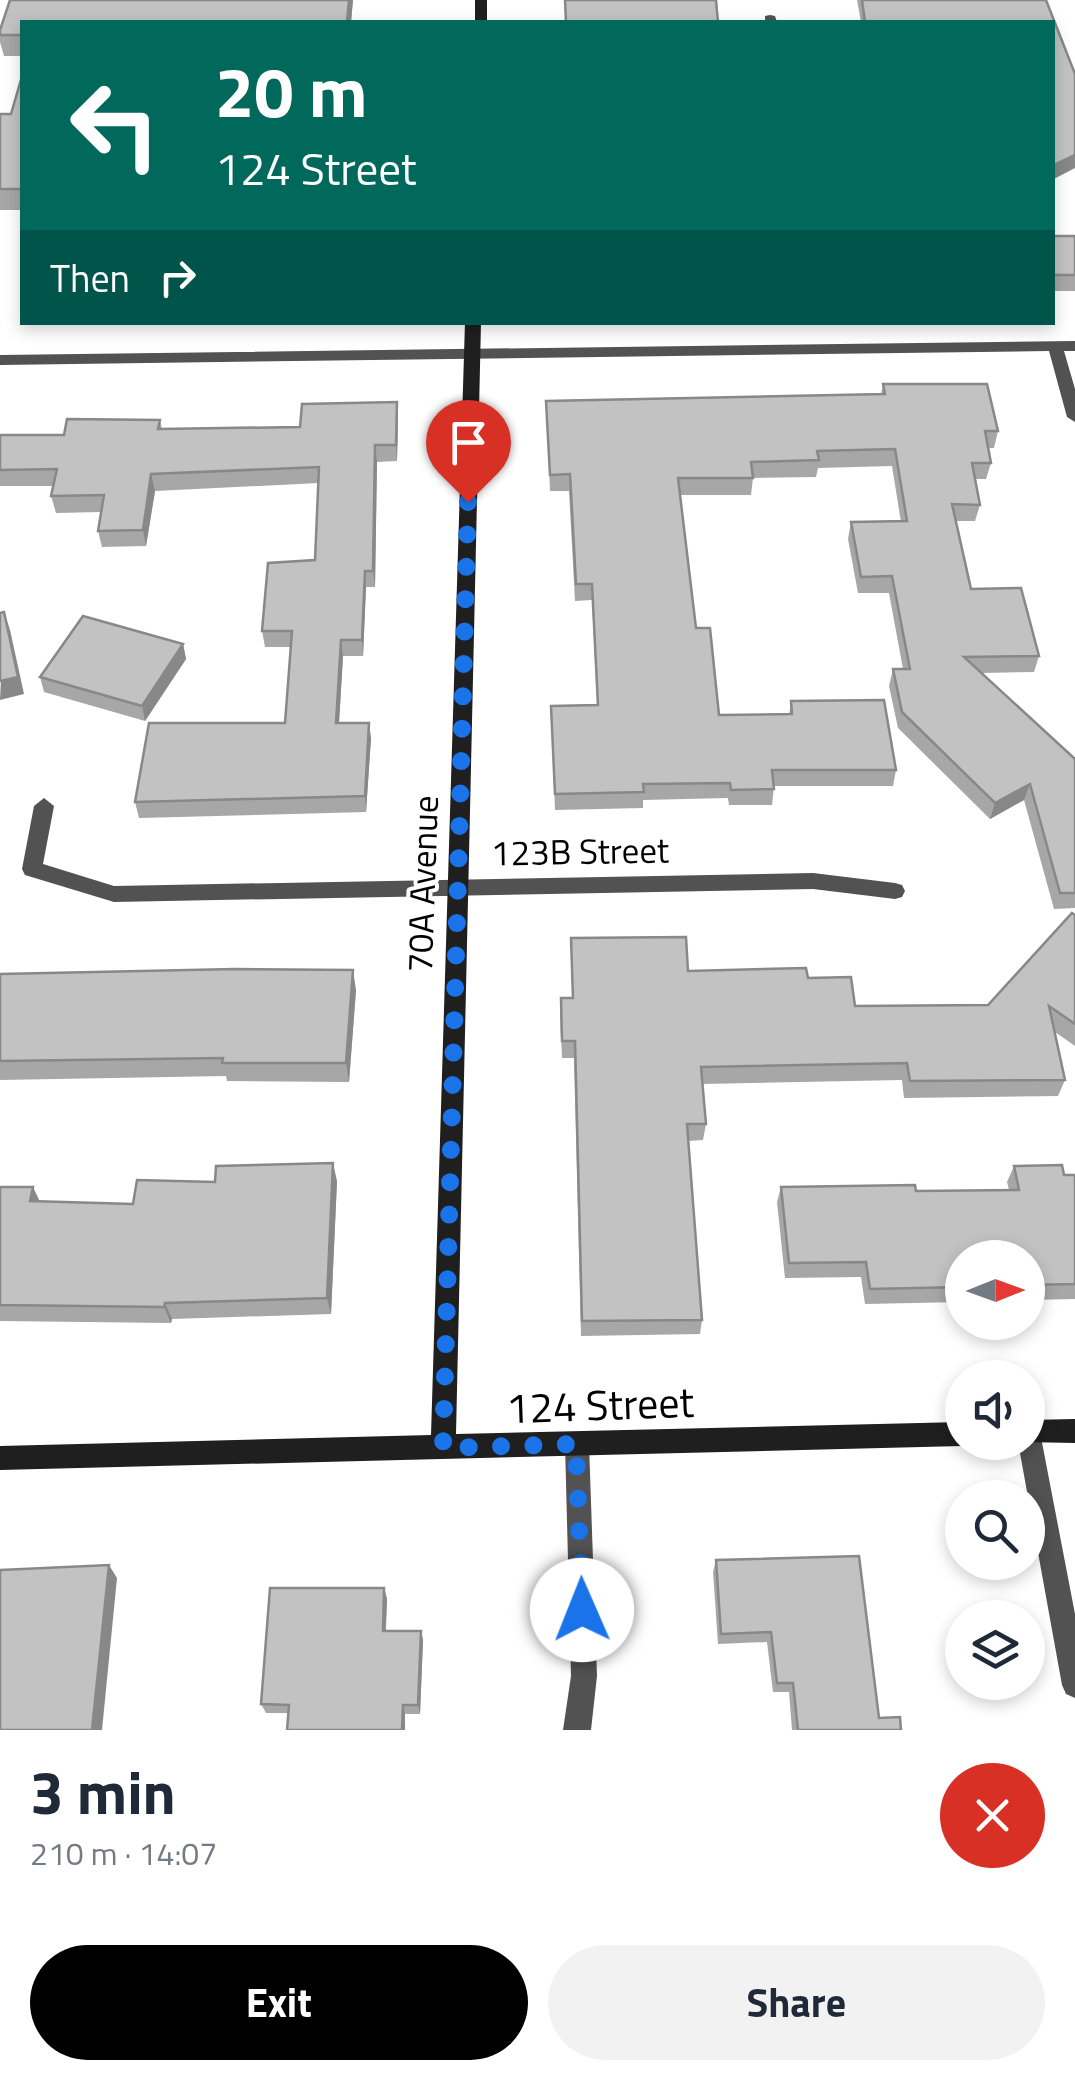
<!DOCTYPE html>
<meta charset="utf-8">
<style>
body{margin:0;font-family:"Titillium Web",sans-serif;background:#f2f2f3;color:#1f2937;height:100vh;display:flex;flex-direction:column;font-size:38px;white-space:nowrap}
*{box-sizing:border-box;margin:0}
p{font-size:32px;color:#747a83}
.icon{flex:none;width:55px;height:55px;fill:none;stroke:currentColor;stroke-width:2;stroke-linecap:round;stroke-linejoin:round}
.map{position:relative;height:1730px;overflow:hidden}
.details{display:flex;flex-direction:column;background:#fff;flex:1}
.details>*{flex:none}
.hud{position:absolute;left:20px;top:20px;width:1035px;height:305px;border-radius:0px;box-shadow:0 5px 15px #0003;background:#00695c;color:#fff;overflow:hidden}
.needle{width:65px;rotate:89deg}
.fabs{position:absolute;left:945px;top:1240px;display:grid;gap:20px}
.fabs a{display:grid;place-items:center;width:100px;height:100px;border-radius:50%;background:#fff;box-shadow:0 5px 15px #0003;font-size:50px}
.pin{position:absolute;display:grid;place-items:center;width:85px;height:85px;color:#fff;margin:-102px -42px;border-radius:50% 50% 50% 0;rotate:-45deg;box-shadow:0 0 10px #0007}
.pin .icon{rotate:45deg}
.me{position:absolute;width:110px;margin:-55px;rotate:359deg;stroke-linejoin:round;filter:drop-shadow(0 0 8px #0008)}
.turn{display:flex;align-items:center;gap:35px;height:210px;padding:0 30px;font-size:45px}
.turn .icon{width:130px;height:130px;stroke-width:2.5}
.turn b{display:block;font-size:70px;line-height:85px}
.then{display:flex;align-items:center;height:95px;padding:0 30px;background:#0003;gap:20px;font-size:38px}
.round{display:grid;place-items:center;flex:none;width:105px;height:105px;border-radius:52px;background:#f2f2f3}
.overview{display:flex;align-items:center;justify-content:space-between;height:170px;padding:0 30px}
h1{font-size:60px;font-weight:700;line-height:75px}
.button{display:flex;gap:20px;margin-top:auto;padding:20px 30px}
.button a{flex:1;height:115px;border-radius:60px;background:#000;color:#fff;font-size:40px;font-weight:700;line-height:115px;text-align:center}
.button a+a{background:#f2f2f3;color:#1f2937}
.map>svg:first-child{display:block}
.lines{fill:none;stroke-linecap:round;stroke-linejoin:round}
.lane{fill:#525252;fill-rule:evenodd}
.street{fill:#525252;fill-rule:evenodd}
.secondary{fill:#1f1f1f;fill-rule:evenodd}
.wall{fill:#a7a7a7}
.shaded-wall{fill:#888}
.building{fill:#c2c2c2;stroke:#888;stroke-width:2.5}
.route{stroke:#1a73e8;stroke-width:18;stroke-dasharray:0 32.4}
.labels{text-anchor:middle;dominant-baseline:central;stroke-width:8;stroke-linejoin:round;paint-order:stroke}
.street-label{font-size:35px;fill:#000;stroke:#fff}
.near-street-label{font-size:42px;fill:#000;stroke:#fff}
</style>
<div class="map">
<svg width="1075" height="1730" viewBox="0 0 1075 1730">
<rect width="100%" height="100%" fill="#fff"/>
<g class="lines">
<!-- lane -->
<path class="lane" d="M 1028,1420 L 1037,1423 L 1040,1432 L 1075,1614 L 1075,1698 L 1066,1694 L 1062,1685 L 1018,1442 L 1028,1442 Z"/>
<!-- street -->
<g class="street">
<path d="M 770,15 L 775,16 L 777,22 L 765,22 L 765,16 Z"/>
<path d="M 1075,341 L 1075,351 L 1064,351 L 1075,389 L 1075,422 L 1067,417 L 1049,351 L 0,365 L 0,355 Z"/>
<path d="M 44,798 L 54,806 L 43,864 L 114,886 L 813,873 L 895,883 L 902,885 L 905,891 L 902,897 L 895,899 L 813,889 L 114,902 L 25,875 L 22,869 L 34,806 Z"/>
<path d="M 577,1432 L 586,1435 L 589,1444 L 597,1676 L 591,1730 L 563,1730 L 571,1676 L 565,1444 L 568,1435 Z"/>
</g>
<!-- secondary -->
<g class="secondary">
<rect x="475" y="0" width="12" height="22"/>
<path d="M 465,322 L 481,322 L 456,1434 L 962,1422 L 962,1442 L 971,1442 L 962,1446 L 0,1470 L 0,1446 L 431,1435 Z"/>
<path d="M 1075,1419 L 1075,1443 L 1024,1442 L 1028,1442 L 1028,1420 Z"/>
</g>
</g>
<!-- wall -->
<g class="wall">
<path d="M 10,0 L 353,0 L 351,22 L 22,22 L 22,56 L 4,56 L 0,42 L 0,30 Z"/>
<path d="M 857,0 L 1046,0 L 1075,74 L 1052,22 L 861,22 Z"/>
<path d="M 22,76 L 22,210 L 0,210 L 0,114 L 11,114 Z"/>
<rect x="1052" y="236" width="23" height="55"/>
<path d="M 883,384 L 998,431 L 994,448 L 988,448 L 991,463 L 986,479 L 975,479 L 980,505 L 975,521 L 956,521 L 971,589 L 1039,656 L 1034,672 L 981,673 L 1075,759 L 1075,908 L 1054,909 L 1024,800 L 990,819 L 898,728 L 889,686 L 893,669 L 903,669 L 889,593 L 858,593 L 848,539 L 851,522 L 901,522 L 892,466 L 818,468 L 816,477 L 753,478 L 751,495 L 680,495 L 696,628 L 719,715 L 789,715 L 791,701 L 896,770 L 893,786 L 774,786 L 772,805 L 729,805 L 728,798 L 643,800 L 643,808 L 555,810 L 551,706 L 597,705 L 592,600 L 575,601 L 569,491 L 550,491 L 546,401 L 881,394 Z"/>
<path d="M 398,418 L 397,461 L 377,462 L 375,587 L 366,587 L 363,656 L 343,656 L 339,723 L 371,738 L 366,812 L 139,818 L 135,802 L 285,723 L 291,647 L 265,647 L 262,631 L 315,560 L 319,483 L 155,491 L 146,546 L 102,547 L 98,531 L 101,512 L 56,513 L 51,496 L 54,486 L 0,486 L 0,435 L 64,435 L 160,420 L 162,429 L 300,427 Z"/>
<path d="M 183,644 L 186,659 L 145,721 L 44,692 L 40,677 Z"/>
<path d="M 1075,915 L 1075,1046 L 1055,1032 L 1065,1080 L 1058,1096 L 904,1098 L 902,1080 L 703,1084 L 706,1124 L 703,1140 L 688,1141 L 702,1320 L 700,1334 L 581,1336 L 574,1058 L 562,1058 L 560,1016 L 561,998 L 572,998 L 571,938 L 688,971 L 808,978 L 855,1006 L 988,1005 Z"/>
<path d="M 0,974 L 356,990 L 349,1082 L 227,1081 L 226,1076 L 0,1080 Z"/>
<path d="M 1014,1166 L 1064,1175 L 1075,1175 L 1075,1299 L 1028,1300 L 1028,1258 L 962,1258 L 962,1302 L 865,1304 L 861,1277 L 785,1278 L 777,1202 L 781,1187 L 916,1191 L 1009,1190 L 1007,1182 Z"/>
<path d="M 337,1181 L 331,1314 L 172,1319 L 171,1323 L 0,1321 L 0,1187 L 40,1202 L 133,1204 L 215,1182 Z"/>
<path d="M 716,1560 L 879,1718 L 901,1730 L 792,1730 L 789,1692 L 773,1692 L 767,1642 L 718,1644 L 713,1572 Z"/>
<path d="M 384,1588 L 387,1599 L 386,1631 L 421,1631 L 423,1640 L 420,1714 L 266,1713 L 261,1704 Z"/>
</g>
<!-- shaded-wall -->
<g class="shaded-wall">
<path d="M 349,0 L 353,0 L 351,22 L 347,22 Z"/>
<path d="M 1075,155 L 1075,168 L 1052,180 L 1052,166 Z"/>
<path d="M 397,402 L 398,418 L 397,461 L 396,445 Z"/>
<path d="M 375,445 L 377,462 L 375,587 L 373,571 Z"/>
<path d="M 151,474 L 155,491 L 146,546 L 143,530 Z"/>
<path d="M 365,571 L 366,587 L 363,656 L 362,640 Z"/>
<path d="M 4,612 L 10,630 L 24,694 L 0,700 Z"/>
<path d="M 341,640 L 343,656 L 338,739 L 336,723 Z"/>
<path d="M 183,644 L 186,659 L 145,721 L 142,706 Z"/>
<path d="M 369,723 L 371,738 L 366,812 L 365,796 Z"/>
<path d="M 1030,784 L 1024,800 L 990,819 L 995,803 Z"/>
<path d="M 353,970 L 356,990 L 349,1082 L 346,1063 Z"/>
<path d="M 333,1163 L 337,1181 L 331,1314 L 327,1298 Z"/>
<path d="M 33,1187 L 41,1204 L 30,1201 Z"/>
<path d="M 165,1303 L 172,1319 L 171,1323 L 164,1307 Z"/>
<path d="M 109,1565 L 117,1578 L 102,1730 L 92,1730 Z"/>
<path d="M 384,1588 L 387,1599 L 385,1640 L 383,1631 Z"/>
<path d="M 421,1631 L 423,1640 L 420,1714 L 418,1705 Z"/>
<path d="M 403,1705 L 405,1714 L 405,1730 L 402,1730 Z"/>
</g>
<!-- building -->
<g class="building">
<path d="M 10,0 L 349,0 L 347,22 L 22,22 L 22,35 L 0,35 L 0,30 Z"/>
<path d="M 565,0 L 716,0 L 718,22 L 566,22 Z"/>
<path d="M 862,0 L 1046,0 L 1075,74 L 1075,155 L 1052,166 L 1052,22 L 865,22 Z"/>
<path d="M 22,76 L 22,189 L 0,189 L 0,114 L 11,114 Z"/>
<rect x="1052" y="236" width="23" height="39"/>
<path d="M 883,384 L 987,384 L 998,431 L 985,431 L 991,463 L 972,463 L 980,505 L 952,504 L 971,589 L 1021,588 L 1039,656 L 964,657 L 1075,759 L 1075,893 L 1060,893 L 1030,784 L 995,803 L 902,712 L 893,669 L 910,669 L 892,576 L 861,577 L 851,522 L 907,521 L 895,449 L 817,451 L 819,460 L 751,462 L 753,478 L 678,478 L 696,628 L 710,628 L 719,715 L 792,714 L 791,701 L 884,700 L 896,770 L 772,770 L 774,789 L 731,790 L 730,783 L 643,784 L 644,792 L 555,794 L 551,706 L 598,705 L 592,584 L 576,584 L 570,474 L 550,475 L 546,401 L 885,394 Z"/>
<path d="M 397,402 L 396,445 L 375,445 L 373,571 L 365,571 L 362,640 L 341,640 L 336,723 L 369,723 L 365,796 L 135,802 L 149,723 L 285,723 L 292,631 L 262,631 L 268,563 L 315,560 L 319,467 L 151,474 L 143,530 L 98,531 L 104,495 L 51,496 L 57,469 L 0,470 L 0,435 L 64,435 L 67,419 L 160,420 L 158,429 L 300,427 L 302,404 Z"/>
<path d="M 4,612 L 18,677 L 0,681 L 0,613 Z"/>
<path d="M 83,616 L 183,644 L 142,706 L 40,677 Z"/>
<path d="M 1072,913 L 1075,915 L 1075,1024 L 1049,1006 L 1065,1080 L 910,1081 L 907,1063 L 701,1067 L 706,1124 L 687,1124 L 702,1320 L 582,1321 L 575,1041 L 562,1041 L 561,998 L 573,998 L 571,938 L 686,937 L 688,971 L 806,968 L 808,978 L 851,977 L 855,1006 L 988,1005 Z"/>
<path d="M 235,969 L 353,970 L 346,1063 L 222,1063 L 223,1058 L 0,1061 L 0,974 Z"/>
<path d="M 333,1163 L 327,1298 L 165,1303 L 164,1307 L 0,1305 L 0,1187 L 33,1187 L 30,1201 L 133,1204 L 137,1180 L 215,1182 L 216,1166 Z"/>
<path d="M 1062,1165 L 1064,1175 L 1075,1175 L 1075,1284 L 1028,1285 L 1028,1258 L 962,1258 L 962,1287 L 870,1289 L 866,1262 L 789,1263 L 781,1187 L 915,1185 L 916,1191 L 1019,1190 L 1014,1166 Z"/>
<path d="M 859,1556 L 879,1718 L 900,1717 L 901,1730 L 798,1730 L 793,1683 L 777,1683 L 771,1632 L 721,1634 L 716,1560 Z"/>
<path d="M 109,1565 L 92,1730 L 0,1730 L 0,1570 Z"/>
<path d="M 270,1588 L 384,1588 L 383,1631 L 421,1631 L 418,1705 L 403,1705 L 402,1730 L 287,1730 L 289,1705 L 261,1704 Z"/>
</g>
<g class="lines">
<!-- route -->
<path class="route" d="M 468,502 L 443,1448 L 576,1444 L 582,1610"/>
</g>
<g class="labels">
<!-- street labels -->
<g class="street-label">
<text transform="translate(580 851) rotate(-1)">123B Street</text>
<text transform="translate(422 884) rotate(-88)">70A Avenue</text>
</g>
<!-- near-street labels -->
<g class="near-street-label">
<text transform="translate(600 1404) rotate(-2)">124 Street</text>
</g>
</g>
</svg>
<div class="fabs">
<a><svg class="needle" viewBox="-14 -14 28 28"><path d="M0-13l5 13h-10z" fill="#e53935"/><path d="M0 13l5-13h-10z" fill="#747a83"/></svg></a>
<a><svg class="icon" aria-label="sound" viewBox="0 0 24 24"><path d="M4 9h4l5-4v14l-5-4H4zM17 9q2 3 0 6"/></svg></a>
<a><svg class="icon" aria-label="search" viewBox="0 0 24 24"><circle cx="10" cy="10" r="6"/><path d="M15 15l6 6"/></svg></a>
<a><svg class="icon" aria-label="layers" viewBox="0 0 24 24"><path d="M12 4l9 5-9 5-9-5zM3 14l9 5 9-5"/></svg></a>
</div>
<div class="pin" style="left:468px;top:502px;background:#d93025"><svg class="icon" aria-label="arrive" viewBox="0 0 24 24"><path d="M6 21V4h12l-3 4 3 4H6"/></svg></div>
<svg class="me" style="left:582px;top:1610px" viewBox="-20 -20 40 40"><circle r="19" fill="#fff"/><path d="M0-13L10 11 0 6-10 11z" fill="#1a73e8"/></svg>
<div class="hud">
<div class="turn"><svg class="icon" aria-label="left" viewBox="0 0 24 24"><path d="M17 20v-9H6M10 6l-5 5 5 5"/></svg><div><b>20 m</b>124 Street</div></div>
<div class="then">Then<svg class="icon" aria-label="right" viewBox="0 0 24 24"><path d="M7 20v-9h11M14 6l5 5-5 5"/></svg></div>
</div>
</div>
<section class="details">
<div class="overview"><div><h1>3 min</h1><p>210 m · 14:07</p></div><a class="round" style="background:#d93025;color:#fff"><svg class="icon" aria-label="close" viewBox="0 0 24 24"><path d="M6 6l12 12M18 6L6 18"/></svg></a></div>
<div class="button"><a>Exit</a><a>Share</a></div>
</section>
